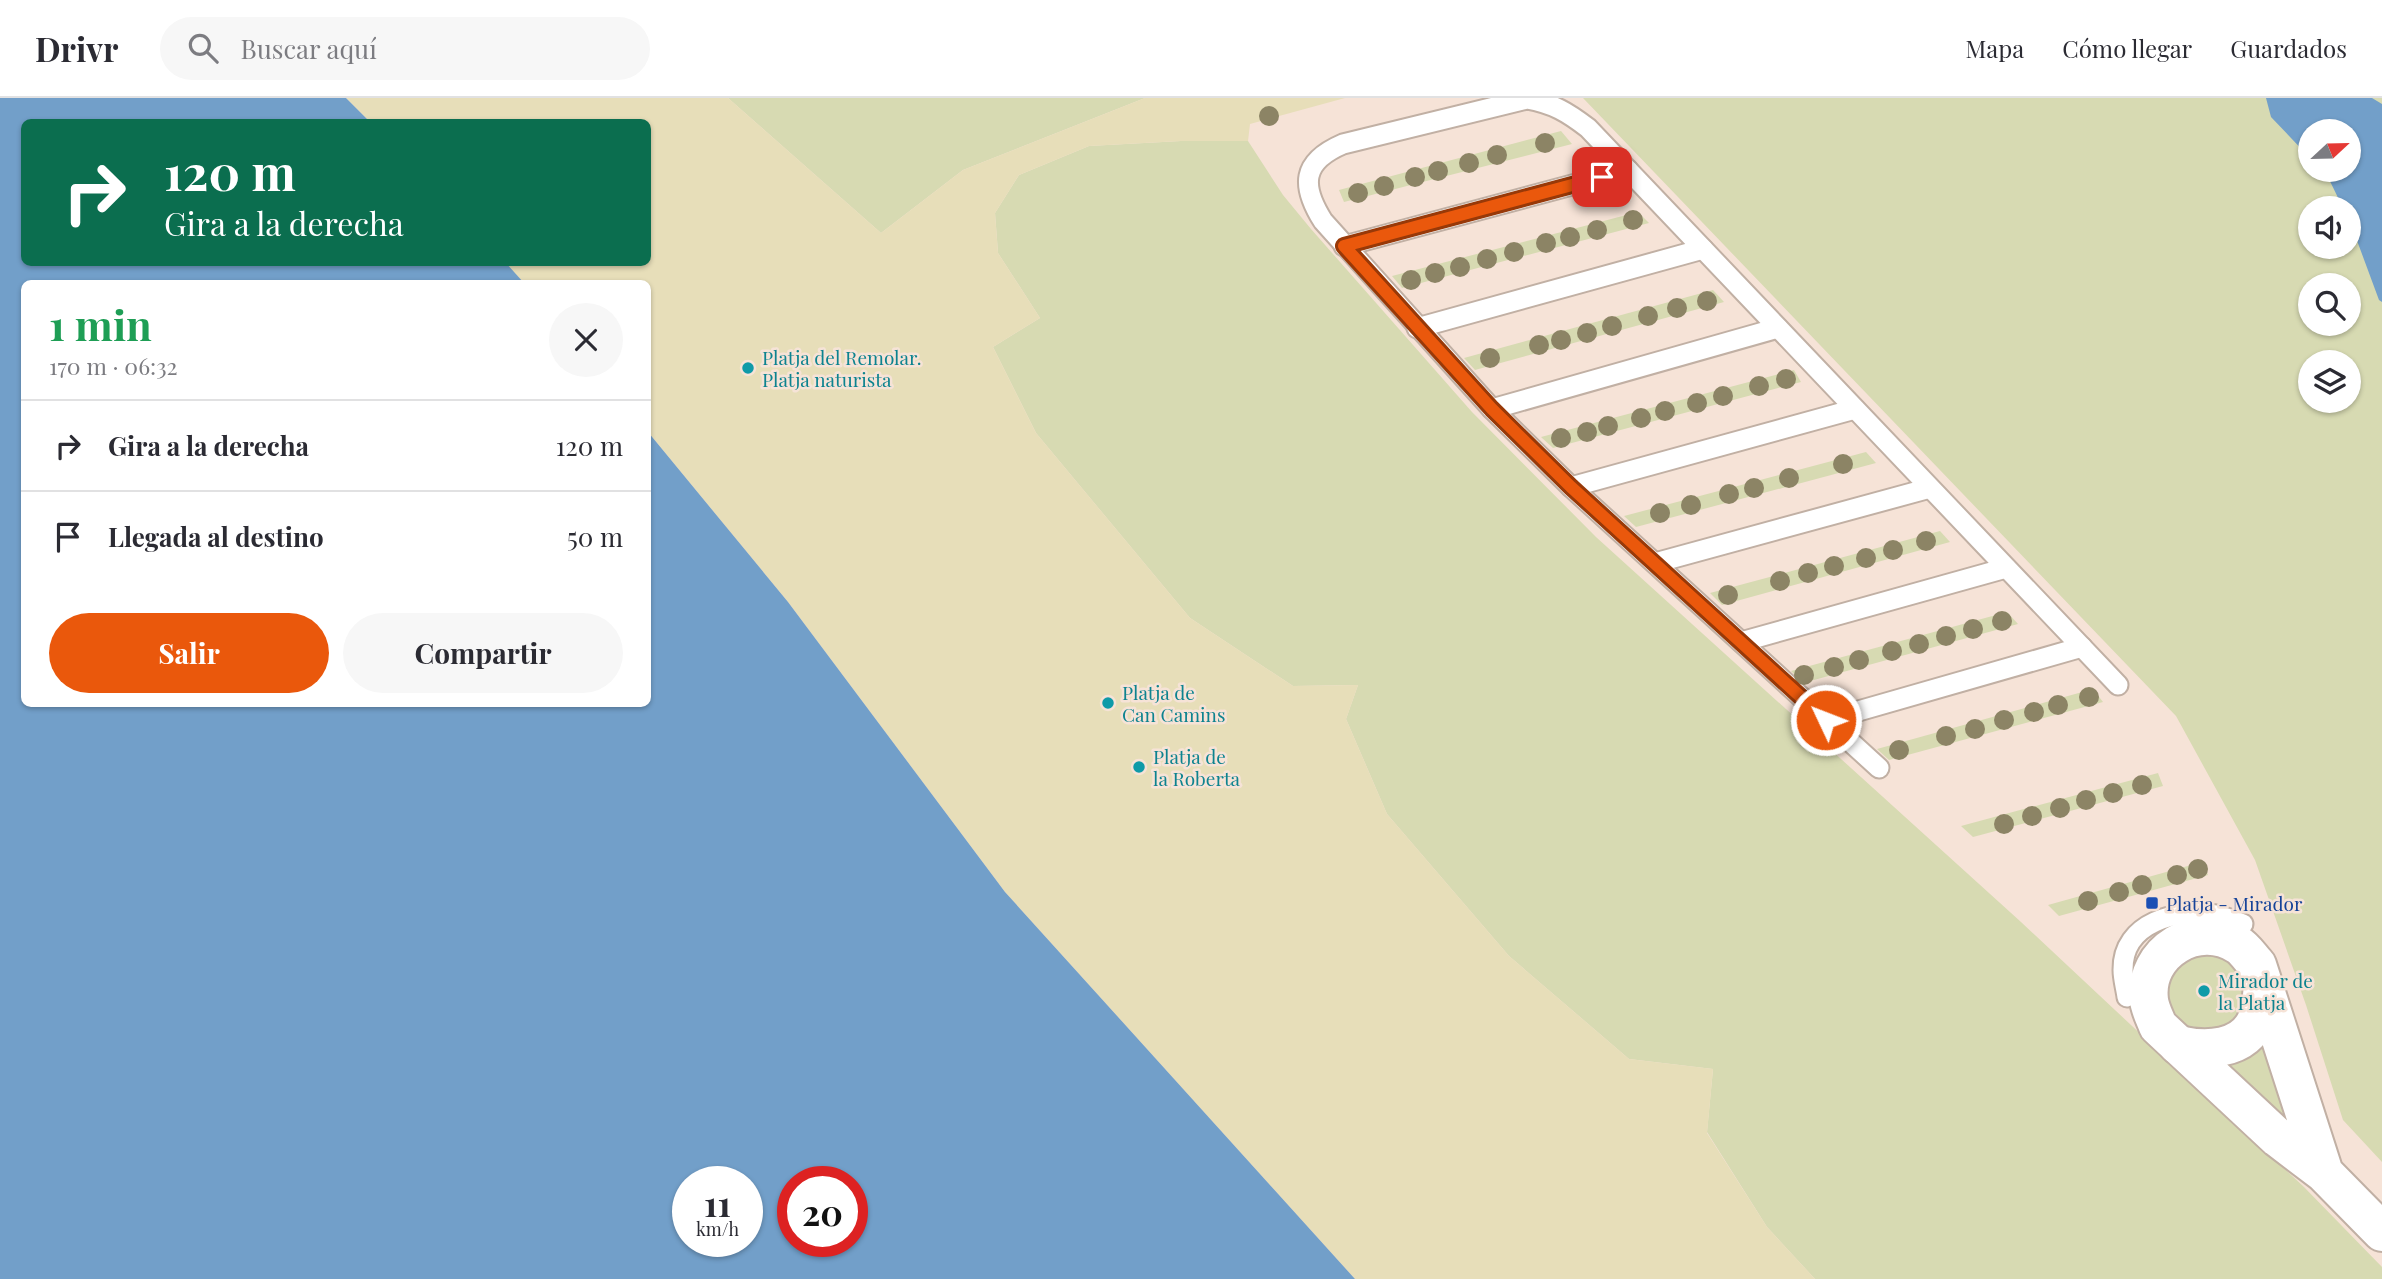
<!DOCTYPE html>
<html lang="es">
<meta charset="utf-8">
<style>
body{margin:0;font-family:"Playfair Display",serif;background:#f7f7f7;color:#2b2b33;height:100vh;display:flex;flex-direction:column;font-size:26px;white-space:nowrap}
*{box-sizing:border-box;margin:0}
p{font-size:23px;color:#7c7c81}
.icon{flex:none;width:38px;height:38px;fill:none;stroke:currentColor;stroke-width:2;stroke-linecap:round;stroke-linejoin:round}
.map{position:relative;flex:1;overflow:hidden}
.sheet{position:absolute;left:21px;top:182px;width:630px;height:427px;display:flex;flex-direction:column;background:#fff;border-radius:10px;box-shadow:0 2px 5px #0004}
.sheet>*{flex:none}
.top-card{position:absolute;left:21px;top:21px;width:630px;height:147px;border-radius:10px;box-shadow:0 2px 5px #0004;background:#0b6e4f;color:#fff;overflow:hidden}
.needle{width:46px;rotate:68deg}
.tools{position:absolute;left:2298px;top:21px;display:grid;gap:14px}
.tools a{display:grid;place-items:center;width:63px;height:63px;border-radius:50%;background:#fff;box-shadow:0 2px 5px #0004;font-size:35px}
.speed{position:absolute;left:672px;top:1068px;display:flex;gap:14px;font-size:35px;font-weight:700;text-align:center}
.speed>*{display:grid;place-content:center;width:91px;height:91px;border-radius:50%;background:#fff;box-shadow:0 2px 5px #0004;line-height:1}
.speed small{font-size:18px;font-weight:400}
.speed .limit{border:10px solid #d22;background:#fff;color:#111}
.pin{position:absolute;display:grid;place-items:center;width:60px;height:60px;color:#fff;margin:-30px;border-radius:14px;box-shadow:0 4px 10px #0006}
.me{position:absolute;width:77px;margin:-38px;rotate:313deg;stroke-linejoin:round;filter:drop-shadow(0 0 5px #0008)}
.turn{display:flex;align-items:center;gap:24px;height:147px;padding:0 28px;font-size:32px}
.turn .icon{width:91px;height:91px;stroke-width:2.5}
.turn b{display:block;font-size:49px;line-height:60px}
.round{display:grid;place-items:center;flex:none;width:74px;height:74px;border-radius:37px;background:#f7f7f7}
.head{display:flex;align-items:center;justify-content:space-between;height:119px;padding:0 28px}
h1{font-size:42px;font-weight:700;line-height:52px;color:#1e9e55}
.primary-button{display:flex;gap:14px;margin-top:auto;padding:14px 28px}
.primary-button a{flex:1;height:80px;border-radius:42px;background:#ea580c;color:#fff;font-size:28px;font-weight:700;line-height:80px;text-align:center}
.primary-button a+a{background:#f7f7f7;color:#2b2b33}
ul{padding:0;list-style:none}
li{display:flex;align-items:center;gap:21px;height:91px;padding:0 28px;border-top:2px solid #e1e1e2}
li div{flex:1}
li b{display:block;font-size:26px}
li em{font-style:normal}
header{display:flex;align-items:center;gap:42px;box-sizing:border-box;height:98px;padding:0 35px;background:#fff;border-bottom:2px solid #e1e1e2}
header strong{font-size:33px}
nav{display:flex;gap:38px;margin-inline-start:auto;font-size:24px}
.search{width:490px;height:63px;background:#f7f7f7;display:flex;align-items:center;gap:18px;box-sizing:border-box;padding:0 24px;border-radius:38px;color:#7c7c81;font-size:26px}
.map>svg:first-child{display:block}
.green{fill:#d7dab2;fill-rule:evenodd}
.sand{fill:#e7deb9}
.water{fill:#729fc9;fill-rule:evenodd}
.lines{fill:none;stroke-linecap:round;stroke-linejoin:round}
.service-casing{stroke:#c1b0a4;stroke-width:23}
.minor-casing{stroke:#c1b0a4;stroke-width:42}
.service{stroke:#fff;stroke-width:19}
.minor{stroke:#fff;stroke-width:38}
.tree{fill:#8c8465}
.route-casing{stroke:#983908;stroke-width:18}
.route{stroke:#ea580c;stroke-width:12}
.culture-dot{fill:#0f9aa8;stroke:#f6e3d7;stroke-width:2.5}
.transit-dot{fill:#1a4fb4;stroke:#f6e3d7;stroke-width:2.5}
.labels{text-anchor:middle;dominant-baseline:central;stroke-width:5;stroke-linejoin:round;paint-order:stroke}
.culture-label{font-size:19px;fill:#0d838f;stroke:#f6e3d7;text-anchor:start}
.transit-label{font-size:19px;fill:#164399;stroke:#f6e3d7;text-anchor:start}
</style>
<header>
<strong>Drivr</strong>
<div class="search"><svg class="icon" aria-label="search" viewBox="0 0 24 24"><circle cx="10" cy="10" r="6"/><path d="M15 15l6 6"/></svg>Buscar aquí</div>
<nav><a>Mapa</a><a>Cómo llegar</a><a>Guardados</a></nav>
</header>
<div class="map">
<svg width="2382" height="1181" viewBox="0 0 2382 1181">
<rect width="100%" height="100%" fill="#f6e3d7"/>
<!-- green -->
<g class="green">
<path d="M 728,0 L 1145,0 L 963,72 L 881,135 Z"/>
<path d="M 1583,0 L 2382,0 L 2382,1064 L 2343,1022 L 2306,907 L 2255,762 L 2176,618 ZM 2310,33 L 2348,33 L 2348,72 L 2310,72 ZM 2310,110 L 2348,110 L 2348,149 L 2310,149 ZM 2310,187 L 2348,187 L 2348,226 L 2310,226 ZM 2310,264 L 2348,264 L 2348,303 L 2310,303 Z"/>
<path d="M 1561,33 L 1572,46 L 1344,104 L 1339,92 Z"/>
<path d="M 1181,43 L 1248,43 L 1283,97 L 1311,131 L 1472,314 L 1596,439 L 2021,824 L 2304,1089 L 2382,1169 L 2382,1181 L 1815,1181 L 1767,1129 L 1707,1034 L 1713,971 L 1629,961 L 1509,858 L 1387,716 L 1346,621 L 1358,587 L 1293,588 L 1190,520 L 1036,335 L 993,249 L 1040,220 L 998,155 L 995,115 L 1019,77 L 1089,48 Z"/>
<path d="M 1638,114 L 1649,125 L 1402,190 L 1392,178 Z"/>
<path d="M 1713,192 L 1724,204 L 1475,272 L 1464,260 Z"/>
<path d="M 1794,272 L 1801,284 L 1553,350 L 1541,339 Z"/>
<path d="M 1866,354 L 1876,365 L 1636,429 L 1624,418 Z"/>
<path d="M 1940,433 L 1950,444 L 1722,507 L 1710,495 Z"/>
<path d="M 2007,514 L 2018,526 L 1803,585 L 1791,573 Z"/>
<path d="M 2093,591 L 2103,604 L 1889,662 L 1877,651 Z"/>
<path d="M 2158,675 L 2163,688 L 1973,739 L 1961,728 Z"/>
<path d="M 2202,764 L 2208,777 L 2059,818 L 2048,807 Z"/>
<path d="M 2180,856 L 2232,856 L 2253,904 L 2216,941 L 2167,921 L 2167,869 Z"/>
<path d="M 2262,933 L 2302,1038 L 2216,961 Z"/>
</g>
<!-- sand -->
<path class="sand" d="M 346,0 L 728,0 L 881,135 L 963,72 L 1145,0 L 1345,0 L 1250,26 L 1248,43 L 1181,43 L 1089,48 L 1019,77 L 995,115 L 998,155 L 1040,220 L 993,249 L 1036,335 L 1190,520 L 1293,588 L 1358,587 L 1346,621 L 1387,716 L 1509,858 L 1629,961 L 1713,971 L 1707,1035 L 1767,1129 L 1815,1181 L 1355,1181 L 1005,794 L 788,504 L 648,334 L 648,186 L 524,185 L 505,165 L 648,164 L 648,24 L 370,24 Z"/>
<!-- water -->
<g class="water">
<path d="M 0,0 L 346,0 L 370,24 L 24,24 L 24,164 L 505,164 L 524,185 L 24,186 L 24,606 L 648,606 L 648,334 L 788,504 L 1005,794 L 1355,1181 L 0,1181 ZM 688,1083 L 747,1083 L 747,1143 L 688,1143 ZM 793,1083 L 852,1083 L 852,1143 L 793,1143 Z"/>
<path d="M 2266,0 L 2372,0 L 2382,6 L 2382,204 L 2379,202 L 2349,121 L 2348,110 L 2343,110 L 2327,77 L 2321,72 L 2348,72 L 2348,33 L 2310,33 L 2310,60 L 2271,19 Z"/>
</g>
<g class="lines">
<!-- service casing -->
<g class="service-casing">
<g id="service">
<path d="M 1344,148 L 1628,72"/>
<path d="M 1417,230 L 1703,151"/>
<path d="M 1492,311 L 1778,230"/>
<path d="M 1571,389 L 1855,311"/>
<path d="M 1655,465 L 1930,390"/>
<path d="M 1741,544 L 2006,470"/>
<path d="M 1827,622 L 2082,549"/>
<path d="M 1879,670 L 1571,389 L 1492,311 L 1323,123 C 1301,88 1301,64 1343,46 L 1527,1 C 1554,6 1567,14 1588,30 L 2118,587"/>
<path d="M 2127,899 C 2126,891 2123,881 2123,872 C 2122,824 2178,810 2217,817 C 2226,819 2234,823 2243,826"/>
</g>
</g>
<!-- minor casing -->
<g class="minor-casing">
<g id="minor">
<path d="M 2178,947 C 2205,953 2244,953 2257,921 C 2261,911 2262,899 2263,888"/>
<path d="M 2324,1075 L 2257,867 C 2251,861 2245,851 2238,847 C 2198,821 2143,854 2149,902 C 2150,911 2155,920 2158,928 L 2278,1040 L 2324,1075 L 2382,1134"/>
</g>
</g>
<!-- service -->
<use href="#service" class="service"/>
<!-- minor -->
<use href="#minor" class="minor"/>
</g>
<!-- trees -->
<g class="tree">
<circle cx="1269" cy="18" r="10"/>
<circle cx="1545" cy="45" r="10"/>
<circle cx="1497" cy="57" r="10"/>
<circle cx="1469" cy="65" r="10"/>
<circle cx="1438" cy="73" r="10"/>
<circle cx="1415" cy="79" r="10"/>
<circle cx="1384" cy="88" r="10"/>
<circle cx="1358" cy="95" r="10"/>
<circle cx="1633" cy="122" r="10"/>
<circle cx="1597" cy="132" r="10"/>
<circle cx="1570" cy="139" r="10"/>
<circle cx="1546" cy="145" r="10"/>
<circle cx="1514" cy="154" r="10"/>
<circle cx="1487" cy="161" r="10"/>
<circle cx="1460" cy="169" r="10"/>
<circle cx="1435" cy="175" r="10"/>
<circle cx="1411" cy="182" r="10"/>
<circle cx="1707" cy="203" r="10"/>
<circle cx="1677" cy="210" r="10"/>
<circle cx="1648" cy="218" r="10"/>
<circle cx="1612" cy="228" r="10"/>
<circle cx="1587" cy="235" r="10"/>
<circle cx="1561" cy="242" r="10"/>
<circle cx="1539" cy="247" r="10"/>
<circle cx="1490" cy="260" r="10"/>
<circle cx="1786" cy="281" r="10"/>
<circle cx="1759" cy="288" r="10"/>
<circle cx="1723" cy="298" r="10"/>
<circle cx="1697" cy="305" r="10"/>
<circle cx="1665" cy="313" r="10"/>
<circle cx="1641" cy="320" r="10"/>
<circle cx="1608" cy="328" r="10"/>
<circle cx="1587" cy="334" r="10"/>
<circle cx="1561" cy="340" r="10"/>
<circle cx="1843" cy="366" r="10"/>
<circle cx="1789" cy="380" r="10"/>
<circle cx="1754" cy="390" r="10"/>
<circle cx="1729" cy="396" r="10"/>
<circle cx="1691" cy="407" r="10"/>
<circle cx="1660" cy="415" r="10"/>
<circle cx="1926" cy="443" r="10"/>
<circle cx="1893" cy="452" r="10"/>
<circle cx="1866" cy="460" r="10"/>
<circle cx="1834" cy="468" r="10"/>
<circle cx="1808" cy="475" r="10"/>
<circle cx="1780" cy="483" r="10"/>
<circle cx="1728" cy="497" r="10"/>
<circle cx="2002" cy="523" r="10"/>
<circle cx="1973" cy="531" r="10"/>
<circle cx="1946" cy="538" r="10"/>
<circle cx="1919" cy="546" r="10"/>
<circle cx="1892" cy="553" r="10"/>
<circle cx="1859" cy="562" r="10"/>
<circle cx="1834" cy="569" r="10"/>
<circle cx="1804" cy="577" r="10"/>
<circle cx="2089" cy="599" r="10"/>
<circle cx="2058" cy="607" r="10"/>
<circle cx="2034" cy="614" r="10"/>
<circle cx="2004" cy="622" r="10"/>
<circle cx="1975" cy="631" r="10"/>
<circle cx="1946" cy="638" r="10"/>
<circle cx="1899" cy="652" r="10"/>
<circle cx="2142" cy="687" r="10"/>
<circle cx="2113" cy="695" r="10"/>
<circle cx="2086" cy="702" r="10"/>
<circle cx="2060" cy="710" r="10"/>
<circle cx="2032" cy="718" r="10"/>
<circle cx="2004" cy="726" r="10"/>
<circle cx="2198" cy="771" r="10"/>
<circle cx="2177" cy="777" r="10"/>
<circle cx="2142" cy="787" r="10"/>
<circle cx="2119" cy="794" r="10"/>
<circle cx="2088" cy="803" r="10"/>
</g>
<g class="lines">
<!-- route casing -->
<g class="route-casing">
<path id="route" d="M 1602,79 L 1344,148 L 1492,311 L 1571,389 L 1826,622"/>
</g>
<!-- route -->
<use href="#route" class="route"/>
</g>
<!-- markers -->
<g class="culture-dot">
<circle cx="748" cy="270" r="7"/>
<circle cx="1108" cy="605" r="7"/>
<circle cx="1139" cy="669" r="7"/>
<circle cx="2204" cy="893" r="7"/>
</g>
<rect class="transit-dot" x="2145" y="798" width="14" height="14" rx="3.5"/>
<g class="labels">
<!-- culture labels -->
<g class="culture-label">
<text x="762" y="259">Platja del Remolar.<tspan x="762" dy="22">Platja naturista</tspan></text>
<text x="1122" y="594">Platja de<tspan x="1122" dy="22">Can Camins</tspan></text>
<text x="1153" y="658">Platja de<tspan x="1153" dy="22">la Roberta</tspan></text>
<text x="2218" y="882">Mirador de<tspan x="2218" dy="22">la Platja</tspan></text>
</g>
<!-- transit labels -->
<g class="transit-label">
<text x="2166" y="805">Platja - Mirador</text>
</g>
</g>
</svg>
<div class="tools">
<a><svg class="needle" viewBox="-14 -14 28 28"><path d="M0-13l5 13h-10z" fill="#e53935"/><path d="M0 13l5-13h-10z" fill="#7c7c81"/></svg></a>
<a><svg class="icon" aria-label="sound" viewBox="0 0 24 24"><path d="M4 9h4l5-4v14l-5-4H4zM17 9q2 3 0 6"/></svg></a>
<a><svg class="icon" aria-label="search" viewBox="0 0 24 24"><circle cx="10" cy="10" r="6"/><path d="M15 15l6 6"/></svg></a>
<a><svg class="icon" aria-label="layers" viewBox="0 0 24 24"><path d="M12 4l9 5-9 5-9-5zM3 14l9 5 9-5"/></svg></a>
</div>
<div class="speed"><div>11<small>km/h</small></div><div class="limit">20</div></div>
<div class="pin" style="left:1602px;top:79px;background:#d93025"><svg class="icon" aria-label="arrive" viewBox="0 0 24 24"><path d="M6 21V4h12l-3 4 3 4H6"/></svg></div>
<svg class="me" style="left:1826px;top:622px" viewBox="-20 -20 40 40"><circle r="17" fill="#ea580c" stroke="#fff" stroke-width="3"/><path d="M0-11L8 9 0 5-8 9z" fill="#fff"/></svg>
<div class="top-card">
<div class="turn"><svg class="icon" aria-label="right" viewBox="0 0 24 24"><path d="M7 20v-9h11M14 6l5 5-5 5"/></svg><div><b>120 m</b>Gira a la derecha</div></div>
</div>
<section class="sheet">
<div class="head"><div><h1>1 min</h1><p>170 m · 06:32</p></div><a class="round"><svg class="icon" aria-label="close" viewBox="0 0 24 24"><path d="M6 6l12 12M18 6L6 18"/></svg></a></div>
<ul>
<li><svg class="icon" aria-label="right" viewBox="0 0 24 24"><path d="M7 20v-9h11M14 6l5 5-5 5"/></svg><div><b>Gira a la derecha</b></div><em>120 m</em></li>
<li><svg class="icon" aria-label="arrive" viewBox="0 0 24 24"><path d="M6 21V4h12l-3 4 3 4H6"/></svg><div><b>Llegada al destino</b></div><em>50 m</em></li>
</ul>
<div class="primary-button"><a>Salir</a><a>Compartir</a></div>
</section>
</div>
